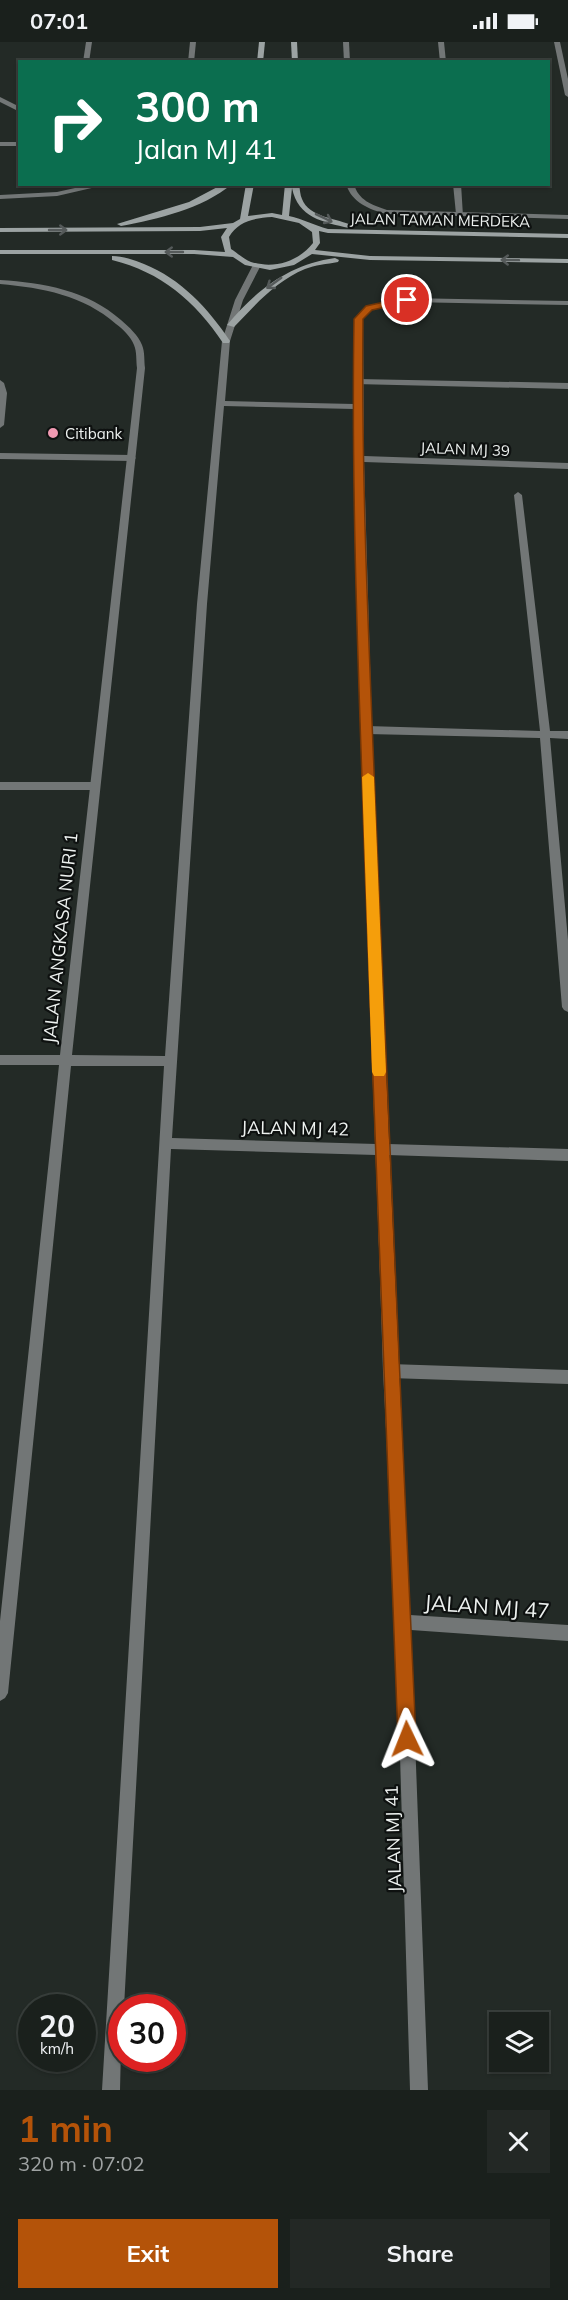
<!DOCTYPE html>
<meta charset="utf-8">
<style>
body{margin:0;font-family:Mulish,sans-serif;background:#232825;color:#f1f3f6;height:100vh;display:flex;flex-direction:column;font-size:22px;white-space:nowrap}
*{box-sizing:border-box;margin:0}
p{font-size:20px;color:#9fa3a3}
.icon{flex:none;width:33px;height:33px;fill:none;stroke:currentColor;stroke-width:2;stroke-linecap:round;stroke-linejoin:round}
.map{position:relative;height:2048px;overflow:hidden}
.sheet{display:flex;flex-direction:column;background:#1a201c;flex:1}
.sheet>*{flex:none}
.banner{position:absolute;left:18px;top:18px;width:532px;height:126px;border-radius:0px;box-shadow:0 2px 4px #0004,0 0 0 2px #383e3b;background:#0b6e4f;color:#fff;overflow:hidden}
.buttons{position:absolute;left:489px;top:1970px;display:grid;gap:12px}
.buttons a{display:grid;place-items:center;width:60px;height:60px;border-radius:0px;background:#1a201c;box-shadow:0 2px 4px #0004,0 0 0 2px #383e3b;font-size:30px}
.speed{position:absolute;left:18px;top:1952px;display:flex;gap:12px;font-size:30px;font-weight:700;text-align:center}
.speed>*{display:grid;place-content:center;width:78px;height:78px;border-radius:50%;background:#1a201c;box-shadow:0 2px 4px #0004,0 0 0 2px #383e3b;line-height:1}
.speed small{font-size:15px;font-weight:400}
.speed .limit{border:9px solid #d22;background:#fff;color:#111}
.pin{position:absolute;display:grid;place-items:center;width:51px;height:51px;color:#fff;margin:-26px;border:3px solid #fff;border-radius:50%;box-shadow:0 2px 6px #0007}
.me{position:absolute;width:66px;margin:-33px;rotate:358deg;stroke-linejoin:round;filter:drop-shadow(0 0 4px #0008)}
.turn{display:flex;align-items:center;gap:21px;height:126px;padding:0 18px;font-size:27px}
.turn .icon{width:78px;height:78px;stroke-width:2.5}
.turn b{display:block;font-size:42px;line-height:51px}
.round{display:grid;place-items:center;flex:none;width:63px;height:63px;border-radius:0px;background:#232825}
.headline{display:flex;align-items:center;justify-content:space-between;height:102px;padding:0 18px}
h1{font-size:36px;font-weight:700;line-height:45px;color:#b45309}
.action{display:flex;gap:12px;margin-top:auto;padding:12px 18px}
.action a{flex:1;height:69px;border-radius:0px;background:#b45309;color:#fff;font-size:24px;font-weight:700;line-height:69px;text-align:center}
.action a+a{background:#232825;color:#f1f3f6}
.status{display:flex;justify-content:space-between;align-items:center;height:42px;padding:0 30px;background:#1a201c;direction:ltr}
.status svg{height:16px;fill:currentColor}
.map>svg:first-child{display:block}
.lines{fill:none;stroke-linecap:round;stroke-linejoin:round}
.lane{fill:#727676;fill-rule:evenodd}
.street{fill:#727676;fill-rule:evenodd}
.secondary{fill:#9ca3a3;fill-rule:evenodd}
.oneway{stroke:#555a5a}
.route{fill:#b45309;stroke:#753606;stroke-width:1.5}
.slow{fill:#f59e0b}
.poi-dot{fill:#f19ab2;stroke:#0e1110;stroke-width:2}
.labels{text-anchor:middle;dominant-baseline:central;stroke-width:4.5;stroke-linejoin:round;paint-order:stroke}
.far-street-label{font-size:15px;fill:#eef2f0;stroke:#0e1110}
.far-poi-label{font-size:15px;fill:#eef2f0;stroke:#0e1110;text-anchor:start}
.street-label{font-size:18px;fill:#eef2f0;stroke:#0e1110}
.near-street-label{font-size:21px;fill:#eef2f0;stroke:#0e1110}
</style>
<div class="status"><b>07:01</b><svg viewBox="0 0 49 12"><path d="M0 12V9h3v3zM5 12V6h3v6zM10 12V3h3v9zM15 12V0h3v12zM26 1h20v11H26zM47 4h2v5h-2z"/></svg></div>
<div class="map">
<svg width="568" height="2048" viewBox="0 0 568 2048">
<rect width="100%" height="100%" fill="#232a26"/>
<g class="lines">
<!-- lane -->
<g class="lane">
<path d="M 86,0 L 92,0 L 89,20 L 83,20 Z"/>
<path d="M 438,0 L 444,0 L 446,20 L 440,20 Z"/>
<path d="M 0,55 L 20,65 L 20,70 L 0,60 Z"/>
<rect x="0" y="100" width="20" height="4"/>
<path d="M 453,142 L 461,142 L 463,174 L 456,172 Z"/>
<path d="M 358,337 L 568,341 L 568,347 L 355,342 L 355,338 Z"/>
<path d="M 0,338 L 4,341 L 7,351 L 4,383 L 0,386 Z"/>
<path d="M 0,411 L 132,413 L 136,416 L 132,419 L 0,417 Z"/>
<path d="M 518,450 L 522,453 L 550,689 L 568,689 L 568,697 L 550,696 L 568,898 L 568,970 L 564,968 L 562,965 L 540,696 L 367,692 L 362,688 L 367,684 L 540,689 L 514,453 Z"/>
<path d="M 0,740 L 94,740 L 99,744 L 94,748 L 0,748 Z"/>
<path d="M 390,1322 L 568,1328 L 568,1342 L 390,1336 L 385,1334 L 383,1329 L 385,1324 Z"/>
</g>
<!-- street -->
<g class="street">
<path d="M 190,0 L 196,0 L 194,20 L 188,20 Z"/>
<path d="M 343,0 L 349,0 L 350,20 L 344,20 Z"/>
<path d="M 554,0 L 560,0 L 568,37 L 568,55 L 565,53 Z"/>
<path d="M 93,142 L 109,142 L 57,154 L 0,157 L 0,153 L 57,150 Z"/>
<path d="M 346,142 L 354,142 C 358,158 372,163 387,168 L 568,173 L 568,177 L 386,172 C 369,167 352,161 346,142 Z"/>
<path d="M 254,221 L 261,223 L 243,258 L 230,299 L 225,359 L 354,362 L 355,277 L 366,264 L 407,256 L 568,259 L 568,263 L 407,260 L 372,268 L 363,277 L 364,414 L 568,421 L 568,427 L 364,420 L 372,688 L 388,1102 L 568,1107 L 568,1119 L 388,1113 L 397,1329 L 410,1573 L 568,1583 L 568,1599 L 411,1588 L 428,2048 L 410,2048 L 396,1580 L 383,1329 L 376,1113 L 171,1107 L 124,1965 L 122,1965 L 120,2048 L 102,2048 L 164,1024 L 71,1024 L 8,1651 L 5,1656 L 0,1659 L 0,1579 L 59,1023 L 0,1023 L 0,1013 L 60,1013 L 137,326 C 136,319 137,310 134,303 C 131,295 123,287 116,282 C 83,253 43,246 0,242 L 0,238 C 44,241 87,248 121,278 C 129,285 138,293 142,303 C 145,310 144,319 145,326 L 72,1013 L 165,1014 L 197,562 L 222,299 L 235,258 ZM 224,364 L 354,367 L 362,688 L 376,1102 L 172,1096 L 207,562 Z"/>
</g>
<!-- secondary -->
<g class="secondary">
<path d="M 259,0 L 265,0 L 263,20 L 257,20 Z"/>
<path d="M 291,0 L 297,0 L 298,20 L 292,20 Z"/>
<path d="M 223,142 L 232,142 C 202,167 158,177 121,184 L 117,182 L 189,160 Z"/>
<path d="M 246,142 L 254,142 L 248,174 L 272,171 L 282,173 L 285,142 L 299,142 C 300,147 300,153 302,157 C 309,176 338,176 353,184 L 349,186 C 323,180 298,176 292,146 L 289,174 C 303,177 314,183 328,187 L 568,192 L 568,196 L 328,191 L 319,189 L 320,201 L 315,208 L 370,214 L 568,217 L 568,221 L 370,218 L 312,212 L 294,223 L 270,228 L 245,223 L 233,215 L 194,212 L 0,212 L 0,208 L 194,208 L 225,210 L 221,195 L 227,186 L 200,189 L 0,190 L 0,186 L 200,185 L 233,181 L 240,177 ZM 272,175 L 299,181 L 312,190 L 313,201 C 298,220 274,227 251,220 C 244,217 237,211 231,207 L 229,195 C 238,179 255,176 272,175 Z"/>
<path d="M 112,214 C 123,214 134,218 144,222 C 181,237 208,266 230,299 L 229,301 L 223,301 C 195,259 161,230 112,218 Z"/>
<path d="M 335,216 L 339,218 L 338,220 C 327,222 315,223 305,227 C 276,239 255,263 234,285 L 227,283 C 256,248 290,222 335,216 Z"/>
</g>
</g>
<!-- one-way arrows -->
<defs><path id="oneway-shaft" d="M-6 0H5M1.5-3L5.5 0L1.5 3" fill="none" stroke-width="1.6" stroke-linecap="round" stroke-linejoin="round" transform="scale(1.5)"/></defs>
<g class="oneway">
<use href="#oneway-shaft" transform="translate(324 176) rotate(26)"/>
<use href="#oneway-shaft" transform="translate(58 188)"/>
<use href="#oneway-shaft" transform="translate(174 210) rotate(-180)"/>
<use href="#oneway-shaft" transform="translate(510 218) rotate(-179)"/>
<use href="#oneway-shaft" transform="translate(274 241) rotate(144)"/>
</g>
<!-- route -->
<path class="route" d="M 407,255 L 410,256 L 410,260 L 372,268 L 363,277 C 361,460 371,644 378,827 C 389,1117 403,1407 416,1697 L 413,1703 L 407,1706 L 401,1703 L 398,1697 C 387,1407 375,1117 365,826 C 359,644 351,460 354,277 L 366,264 Z"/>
<!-- slow -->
<path class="slow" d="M 368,731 L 374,735 L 386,1030 L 384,1034 L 374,1034 L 372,1030 L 362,735 Z"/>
<!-- markers -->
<circle class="poi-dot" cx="53" cy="391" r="6"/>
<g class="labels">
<!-- far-street labels -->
<g class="far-street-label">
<text transform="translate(440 178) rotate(1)">JALAN TAMAN MERDEKA</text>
<text transform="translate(465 407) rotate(2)">JALAN MJ 39</text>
</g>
<!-- far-poi labels -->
<g class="far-poi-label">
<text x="65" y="391">Citibank</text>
</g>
<!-- street labels -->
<g class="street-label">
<text transform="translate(60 896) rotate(-84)">JALAN ANGKASA NURI 1</text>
<text transform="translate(295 1086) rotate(1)">JALAN MJ 42</text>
<text transform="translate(393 1797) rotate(-92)">JALAN MJ 41</text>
</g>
<!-- near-street labels -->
<g class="near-street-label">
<text transform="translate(487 1564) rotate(4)">JALAN MJ 47</text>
</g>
</g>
</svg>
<div class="buttons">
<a><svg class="icon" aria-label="layers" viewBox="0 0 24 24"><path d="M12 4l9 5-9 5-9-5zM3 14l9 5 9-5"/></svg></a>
</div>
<div class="speed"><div>20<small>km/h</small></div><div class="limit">30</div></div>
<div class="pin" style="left:407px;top:258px;background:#d93025"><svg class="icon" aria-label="arrive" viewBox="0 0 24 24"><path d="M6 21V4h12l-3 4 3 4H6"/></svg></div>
<svg class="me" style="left:407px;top:1697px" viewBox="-20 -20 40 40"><path d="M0-17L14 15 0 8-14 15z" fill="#b45309" stroke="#fff" stroke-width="4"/></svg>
<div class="banner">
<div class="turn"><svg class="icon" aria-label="right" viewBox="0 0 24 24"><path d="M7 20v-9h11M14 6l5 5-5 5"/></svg><div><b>300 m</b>Jalan MJ 41</div></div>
</div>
</div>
<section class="sheet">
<div class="headline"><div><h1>1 min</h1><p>320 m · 07:02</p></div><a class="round"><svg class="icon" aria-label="close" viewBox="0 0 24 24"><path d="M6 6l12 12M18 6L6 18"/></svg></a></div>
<div class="action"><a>Exit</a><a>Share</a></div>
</section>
